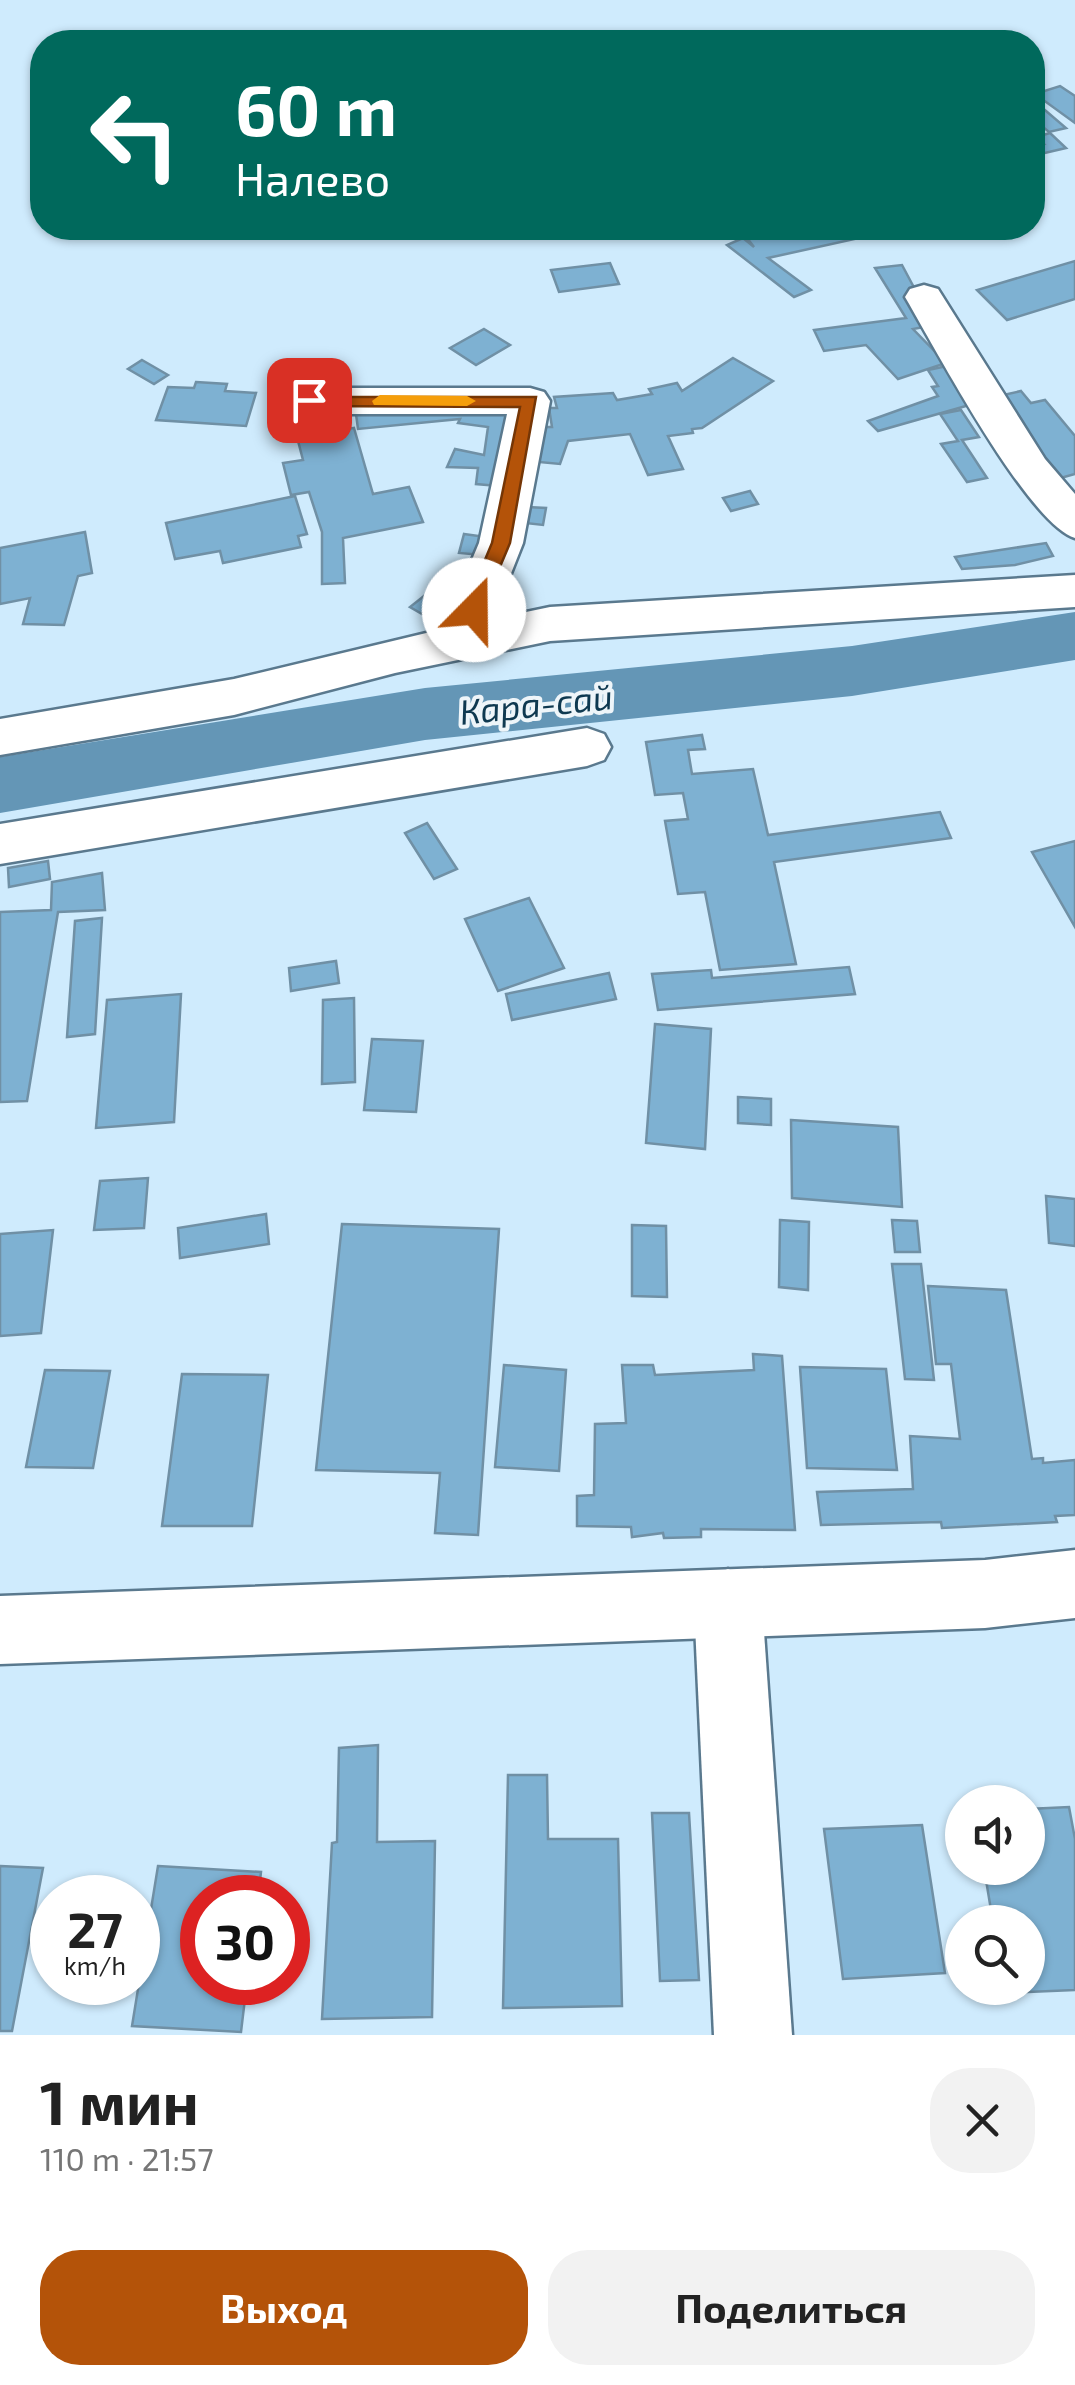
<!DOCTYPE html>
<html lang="ru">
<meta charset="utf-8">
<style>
body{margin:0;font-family:"Exo 2",sans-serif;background:#f2f2f2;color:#222;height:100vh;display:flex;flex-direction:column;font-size:38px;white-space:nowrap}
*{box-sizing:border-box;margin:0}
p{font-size:32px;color:#767676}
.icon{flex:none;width:55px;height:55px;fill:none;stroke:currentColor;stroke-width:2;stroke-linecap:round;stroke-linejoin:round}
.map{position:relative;height:2035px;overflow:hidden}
.side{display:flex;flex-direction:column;background:#fff;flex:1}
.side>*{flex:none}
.guide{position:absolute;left:30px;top:30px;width:1015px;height:210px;border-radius:40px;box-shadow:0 2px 8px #0004;background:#00695c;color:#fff;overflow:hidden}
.controls{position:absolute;left:945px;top:1785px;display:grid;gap:20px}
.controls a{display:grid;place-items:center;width:100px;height:100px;border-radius:50%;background:#fff;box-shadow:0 2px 8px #0004;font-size:50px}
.speed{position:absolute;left:30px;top:1875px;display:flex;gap:20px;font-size:50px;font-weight:700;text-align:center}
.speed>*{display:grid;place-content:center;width:130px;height:130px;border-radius:50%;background:#fff;box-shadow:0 2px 8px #0004;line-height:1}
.speed small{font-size:25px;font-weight:400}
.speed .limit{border:15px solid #d22;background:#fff;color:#111}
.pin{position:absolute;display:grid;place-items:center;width:85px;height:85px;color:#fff;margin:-42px;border-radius:20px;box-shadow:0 5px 15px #0006}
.me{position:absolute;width:110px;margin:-55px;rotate:22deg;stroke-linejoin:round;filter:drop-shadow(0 0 8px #0008)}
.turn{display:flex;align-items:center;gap:35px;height:210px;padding:0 40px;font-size:45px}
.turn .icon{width:130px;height:130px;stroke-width:2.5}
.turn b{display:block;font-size:70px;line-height:85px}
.round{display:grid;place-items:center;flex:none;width:105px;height:105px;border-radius:40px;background:#f2f2f2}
.overview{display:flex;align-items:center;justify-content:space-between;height:170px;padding:0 40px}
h1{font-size:60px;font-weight:700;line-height:75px}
.cta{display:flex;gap:20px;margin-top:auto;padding:20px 40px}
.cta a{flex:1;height:115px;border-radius:40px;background:#b45309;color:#fff;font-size:40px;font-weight:700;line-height:115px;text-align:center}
.cta a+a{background:#f2f2f2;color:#222}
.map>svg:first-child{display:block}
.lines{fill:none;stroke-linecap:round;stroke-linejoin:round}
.river{fill:#6496b6;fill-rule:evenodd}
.building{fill:#7eb1d2;stroke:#7090a5;stroke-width:2.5}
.minor-casing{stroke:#5a798e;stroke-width:5}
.major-casing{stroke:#5a798e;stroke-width:5}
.minor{fill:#fff;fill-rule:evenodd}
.major{fill:#fff;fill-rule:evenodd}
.route{fill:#b45309;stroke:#753606;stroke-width:2.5}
.slow{fill:#f59e0b}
.labels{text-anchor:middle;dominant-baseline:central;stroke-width:8;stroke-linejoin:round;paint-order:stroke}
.water-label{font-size:35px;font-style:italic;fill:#0f3950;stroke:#eef5f9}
</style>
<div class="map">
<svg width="1075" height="2035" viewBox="0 0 1075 2035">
<rect width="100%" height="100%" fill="#cfebfd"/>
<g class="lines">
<!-- river -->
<path class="river" d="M 1075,612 L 1075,660 L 852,696 L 425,740 L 0,813 L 0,757 L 425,688 L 852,646 Z"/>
</g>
<!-- building -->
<g class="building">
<path d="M 1060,86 L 1075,96 L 1075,123 L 1035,94 Z"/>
<path d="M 1032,99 L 1066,128 L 1049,132 L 1032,118 Z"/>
<path d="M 1050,133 L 1066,148 L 1032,156 L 1032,147 L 1044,144 L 1036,137 Z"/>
<path d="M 775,228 L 851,228 L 859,238 L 768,258 L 811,290 L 794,297 L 727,245 L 743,238 L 754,247 L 744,234 Z"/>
<path d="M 1075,261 L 1075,299 L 1007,320 L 977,290 Z"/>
<path d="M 610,263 L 619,284 L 559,292 L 551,270 Z"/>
<path d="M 902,265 L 934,325 L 913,329 L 946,363 L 898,379 L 866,345 L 824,351 L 814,330 L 906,318 L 875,268 Z"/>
<path d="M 484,329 L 510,345 L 476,365 L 450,348 Z"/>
<path d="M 733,358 L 773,381 L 702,428 L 692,429 L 693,433 L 668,436 L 683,469 L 648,475 L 630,434 L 568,441 L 560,464 L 528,461 L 536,436 L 544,436 L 543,427 L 552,427 L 549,408 L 557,408 L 554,397 L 613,393 L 617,400 L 652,394 L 649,389 L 677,383 L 682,391 Z"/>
<path d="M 142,360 L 168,375 L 154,384 L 128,369 Z"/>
<path d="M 947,366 L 973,404 L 878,431 L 868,421 L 938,396 L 932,387 L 938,386 L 928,370 Z"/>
<path d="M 196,382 L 227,384 L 225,391 L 256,393 L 246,426 L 156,420 L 168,387 L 194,388 Z"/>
<path d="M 1021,391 L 1031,403 L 1045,400 L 1075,436 L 1075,474 L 1057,479 L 994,397 Z"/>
<path d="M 424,407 L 506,412 L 510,421 L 498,486 L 476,484 L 478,468 L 447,467 L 455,449 L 484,455 L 488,427 L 458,423 L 460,419 L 358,429 L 356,414 Z"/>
<path d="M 961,410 L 979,437 L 962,440 L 987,478 L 967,482 L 941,444 L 958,441 L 940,414 Z"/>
<path d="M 354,428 L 373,494 L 409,487 L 423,522 L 343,538 L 345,583 L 322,584 L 322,532 L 309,492 L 291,495 L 283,463 L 303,460 L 297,437 Z"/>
<path d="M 750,491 L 758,504 L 731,511 L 723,498 Z"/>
<path d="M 295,496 L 307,534 L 298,536 L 301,547 L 223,563 L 220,551 L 175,559 L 166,523 Z"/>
<path d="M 527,507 L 546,508 L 543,525 L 525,523 Z"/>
<path d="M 85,532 L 92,573 L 78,576 L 64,625 L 23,624 L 30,598 L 0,604 L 0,548 Z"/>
<path d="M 464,534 L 486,537 L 482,555 L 459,553 Z"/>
<path d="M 1046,543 L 1053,556 L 1015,565 L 962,569 L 955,557 Z"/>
<path d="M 457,566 L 479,570 L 470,587 L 448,583 Z"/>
<path d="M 424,596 L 436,602 L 422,614 L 410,607 Z"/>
<path d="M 702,735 L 705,749 L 688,750 L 692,774 L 753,769 L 768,835 L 940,812 L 951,838 L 774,862 L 796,964 L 720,970 L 705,892 L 678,894 L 665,821 L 688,819 L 683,793 L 655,795 L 646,742 Z"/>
<path d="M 427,823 L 457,869 L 434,879 L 405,833 Z"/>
<path d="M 1075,841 L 1075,927 L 1032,852 Z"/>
<path d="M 48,861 L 50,879 L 9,887 L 8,868 Z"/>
<path d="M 102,873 L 105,910 L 58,912 L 27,1101 L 0,1102 L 0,912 L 51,910 L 52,882 Z"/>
<path d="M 529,898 L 564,968 L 498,991 L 465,919 Z"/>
<path d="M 102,918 L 95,1034 L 67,1037 L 75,921 Z"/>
<path d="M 336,961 L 339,983 L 291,991 L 289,968 Z"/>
<path d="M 849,967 L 855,994 L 658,1010 L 652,974 L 711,970 L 712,978 Z"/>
<path d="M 609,973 L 616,999 L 512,1020 L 506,994 Z"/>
<path d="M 181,994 L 174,1122 L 96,1128 L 107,1000 Z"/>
<path d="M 354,998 L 355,1082 L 322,1084 L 323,1000 Z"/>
<path d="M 655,1024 L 711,1029 L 705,1149 L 646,1143 Z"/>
<path d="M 372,1039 L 423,1041 L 416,1112 L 364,1110 Z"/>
<path d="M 738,1097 L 771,1099 L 771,1125 L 738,1123 Z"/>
<path d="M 791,1120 L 898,1127 L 902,1207 L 792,1198 Z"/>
<path d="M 148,1178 L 144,1228 L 94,1230 L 100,1181 Z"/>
<path d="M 1046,1196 L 1075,1199 L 1075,1246 L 1049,1243 Z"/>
<path d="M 266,1214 L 269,1244 L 180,1258 L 178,1228 Z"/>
<path d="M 780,1220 L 809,1222 L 808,1290 L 779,1287 Z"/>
<path d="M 892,1220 L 917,1221 L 920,1252 L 895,1252 Z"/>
<path d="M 342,1224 L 499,1229 L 478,1535 L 435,1533 L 440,1473 L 316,1470 Z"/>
<path d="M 632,1225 L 666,1226 L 667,1297 L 632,1296 Z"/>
<path d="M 53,1230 L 41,1333 L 0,1336 L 0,1234 Z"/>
<path d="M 892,1264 L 921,1264 L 934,1380 L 905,1379 Z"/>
<path d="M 928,1286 L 1006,1290 L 1032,1459 L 1043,1458 L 1043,1463 L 1075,1460 L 1075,1515 L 1055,1516 L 1057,1522 L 942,1528 L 941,1522 L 821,1525 L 817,1492 L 913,1489 L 910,1436 L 960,1439 L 951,1364 L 936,1364 Z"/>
<path d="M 753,1354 L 782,1356 L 795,1530 L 701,1529 L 701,1537 L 664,1538 L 663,1533 L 632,1537 L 631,1527 L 577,1526 L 577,1496 L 594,1495 L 595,1424 L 626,1423 L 622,1365 L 653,1365 L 655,1375 L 754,1370 Z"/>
<path d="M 504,1365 L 566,1370 L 559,1471 L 495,1467 Z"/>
<path d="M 800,1367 L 886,1369 L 897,1470 L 807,1468 Z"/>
<path d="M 45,1370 L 110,1371 L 93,1468 L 26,1467 Z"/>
<path d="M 182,1374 L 268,1375 L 252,1526 L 162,1526 Z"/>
<path d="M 378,1745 L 377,1842 L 435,1841 L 432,2017 L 322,2019 L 332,1843 L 337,1842 L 339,1748 Z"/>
<path d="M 508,1775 L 547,1775 L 548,1839 L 618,1839 L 622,2006 L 503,2008 Z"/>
<path d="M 1069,1807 L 1075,1839 L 1075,1990 L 1004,1993 L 1003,1988 L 1028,1988 L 1028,1922 L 993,1922 L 984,1868 L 1028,1868 L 1028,1809 Z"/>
<path d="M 652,1813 L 689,1813 L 699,1980 L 660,1981 Z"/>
<path d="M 922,1825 L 945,1973 L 843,1979 L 824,1829 Z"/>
<path d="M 0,1866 L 43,1868 L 12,2031 L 0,2031 Z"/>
<path d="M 158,1866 L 261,1872 L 258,1898 L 202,1898 L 202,1982 L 247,1982 L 241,2032 L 132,2026 Z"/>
</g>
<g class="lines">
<!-- minor casing -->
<g class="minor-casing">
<g id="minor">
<path d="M 924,285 L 938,289 L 1045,459 L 1075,494 L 1075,538 C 1028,524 934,346 905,297 L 910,289 Z"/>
<path d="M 309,388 L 530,388 L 544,392 L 550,401 L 523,543 L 493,619 L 550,607 L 1075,575 L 1075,607 L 550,641 L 395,673 L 234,715 L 0,755 L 0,719 L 234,679 L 443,629 L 479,543 L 507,414 L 309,414 L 295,410 L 289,401 L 295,392 Z"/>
<path d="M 587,728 L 604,734 L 611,747 L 604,760 L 587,766 L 0,864 L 0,824 Z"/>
<path d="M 728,1569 L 752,1579 L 762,1603 L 792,2035 L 714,2035 L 694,1603 L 704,1579 Z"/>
</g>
</g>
<!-- major casing -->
<g class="major-casing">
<path id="major" d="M 1075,1550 L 1075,1618 L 985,1628 L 0,1664 L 0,1596 L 985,1560 Z"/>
</g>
<!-- minor -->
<use href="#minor" class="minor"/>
<!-- major -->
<use href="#major" class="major"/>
</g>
<!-- route -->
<path class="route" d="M 303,397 L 536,397 L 510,543 L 480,614 L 467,614 L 464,610 L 492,543 L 520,407 L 309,406 L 303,404 Z"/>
<!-- slow -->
<path class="slow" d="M 380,395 L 467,396 L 476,401 L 467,406 L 374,405 L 372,401 Z"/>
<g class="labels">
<!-- water labels -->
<g class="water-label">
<text transform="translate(536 703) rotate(-6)">Кара-сай</text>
</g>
</g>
</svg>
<div class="controls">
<a><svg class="icon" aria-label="sound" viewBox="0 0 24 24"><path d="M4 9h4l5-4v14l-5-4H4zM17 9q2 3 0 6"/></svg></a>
<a><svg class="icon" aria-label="search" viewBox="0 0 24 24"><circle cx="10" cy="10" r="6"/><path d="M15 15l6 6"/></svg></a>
</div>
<div class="speed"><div>27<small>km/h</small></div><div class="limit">30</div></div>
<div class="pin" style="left:309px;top:400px;background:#d93025"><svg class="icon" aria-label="arrive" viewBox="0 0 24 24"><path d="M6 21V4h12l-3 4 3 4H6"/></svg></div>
<svg class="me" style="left:474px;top:610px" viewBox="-20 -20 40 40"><circle r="19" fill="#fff"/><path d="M0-13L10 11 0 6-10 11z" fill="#b45309"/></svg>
<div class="guide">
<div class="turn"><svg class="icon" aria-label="left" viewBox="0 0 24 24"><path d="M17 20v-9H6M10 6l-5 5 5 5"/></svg><div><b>60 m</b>Налево</div></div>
</div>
</div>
<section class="side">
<div class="overview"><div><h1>1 мин</h1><p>110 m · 21:57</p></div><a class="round"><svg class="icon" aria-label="close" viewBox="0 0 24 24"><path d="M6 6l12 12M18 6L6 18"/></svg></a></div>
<div class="cta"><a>Выход</a><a>Поделиться</a></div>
</section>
